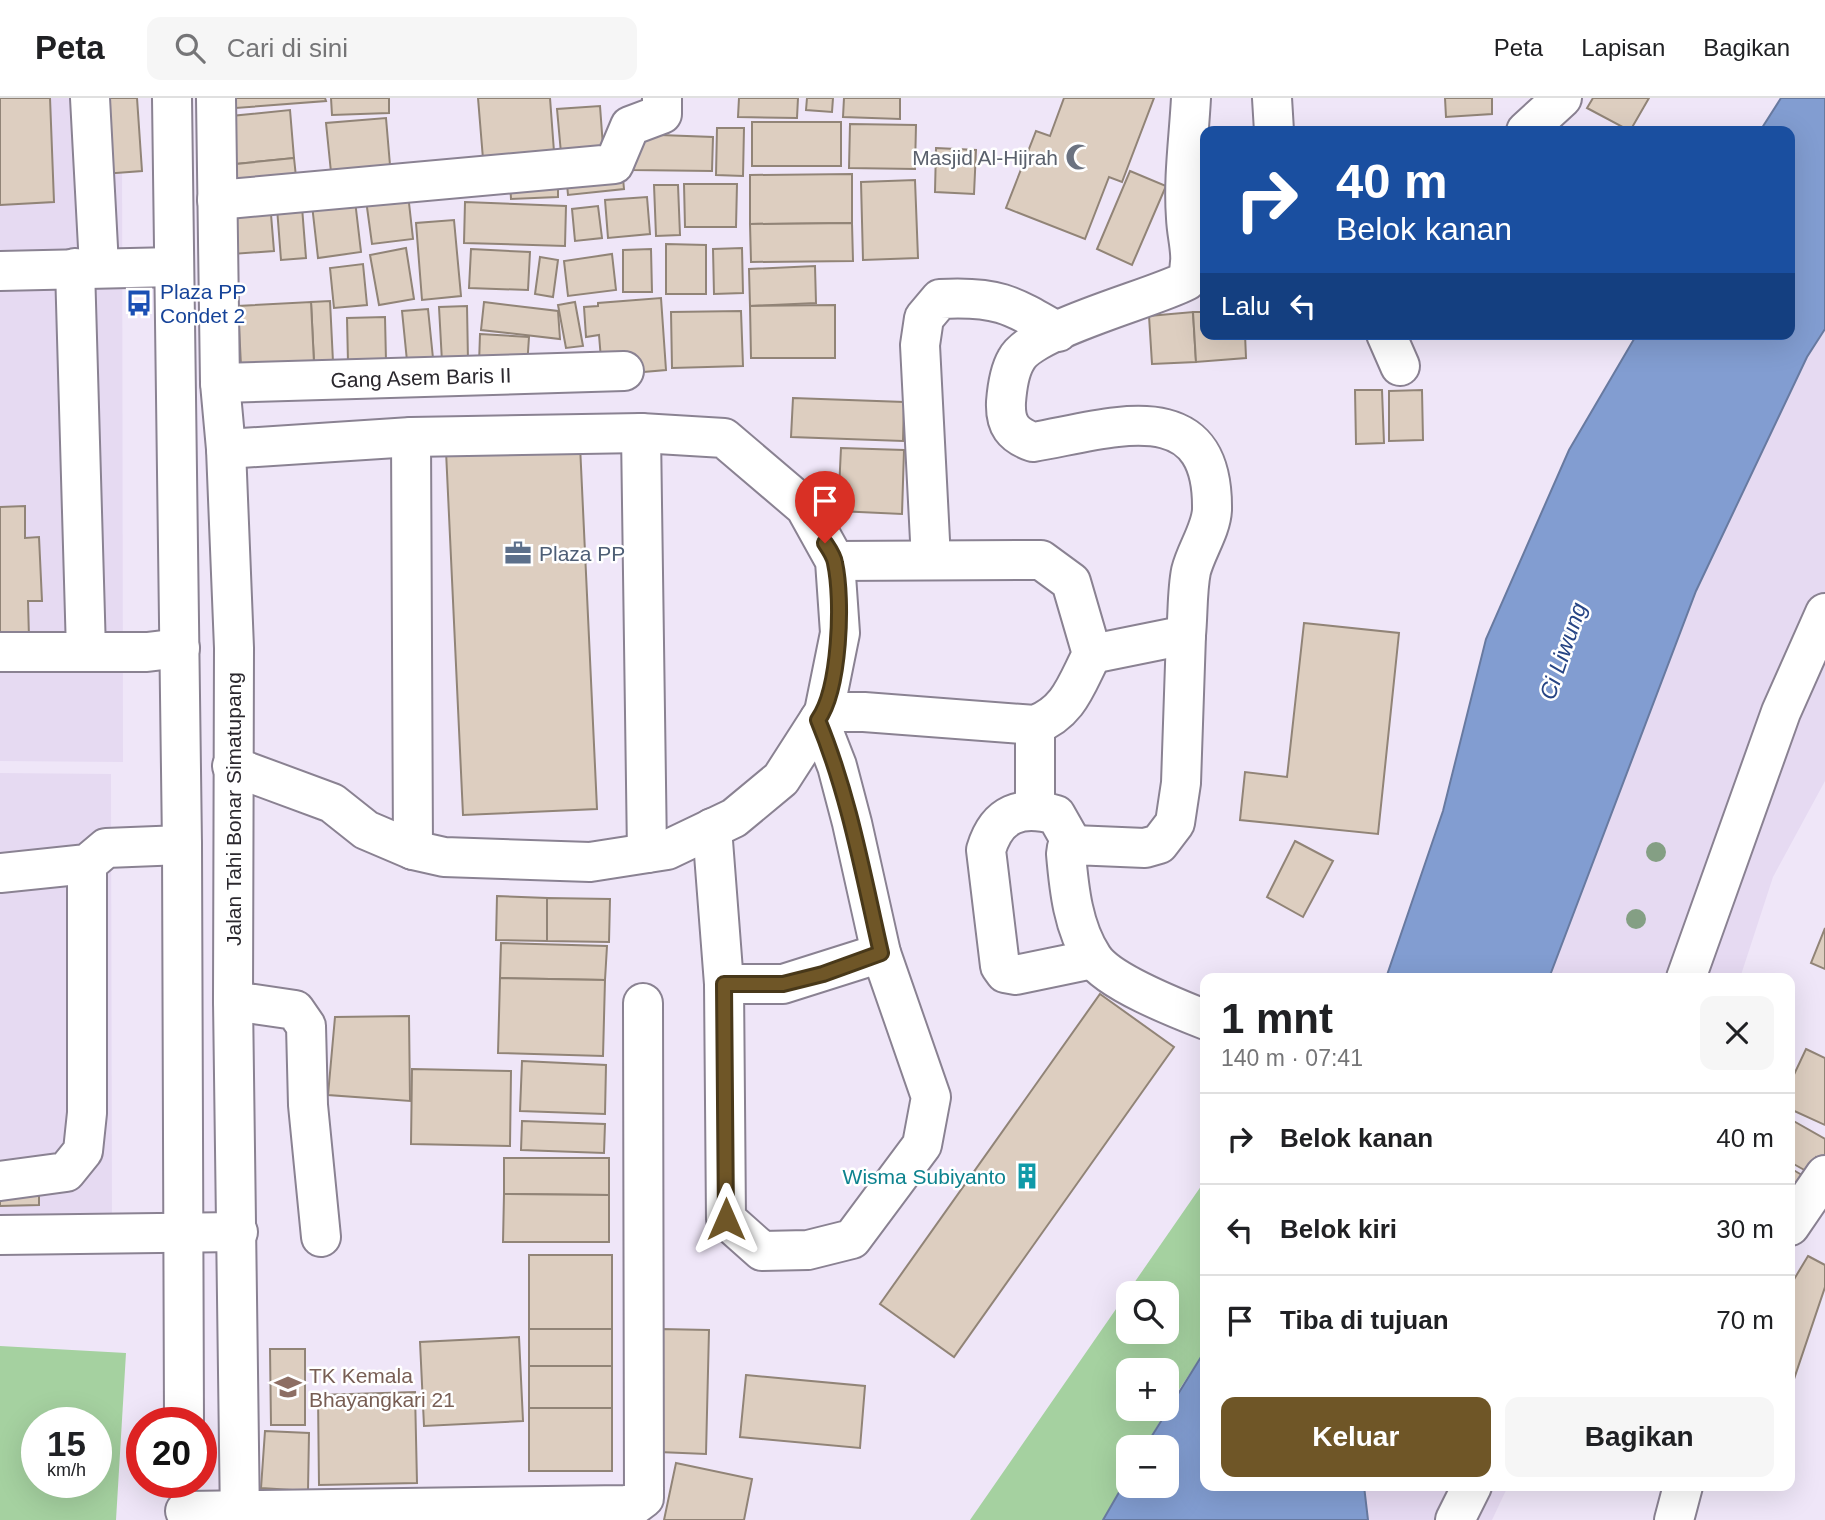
<!DOCTYPE html>
<html lang="id">
<meta charset="utf-8">
<style>
body{margin:0;font-family:Helvetica,sans-serif;background:#f6f6f6;color:#202124;height:100vh;display:flex;flex-direction:column;font-size:26px;white-space:nowrap}
*{box-sizing:border-box;margin:0}
p{font-size:23px;color:#757577}
.icon{flex:none;width:38px;height:38px;fill:none;stroke:currentColor;stroke-width:2;stroke-linecap:round;stroke-linejoin:round}
.map{position:relative;flex:1;overflow:hidden}
.side{position:absolute;left:1200px;top:875px;width:595px;height:518px;display:flex;flex-direction:column;background:#fff;border-radius:14px;box-shadow:0 7px 28px #0002}
.side>*{flex:none}
.top-card{position:absolute;left:1200px;top:28px;width:595px;height:214px;border-radius:14px;box-shadow:0 7px 28px #0002;background:#1a4fa0;color:#fff;overflow:hidden}
.controls{position:absolute;left:1116px;top:1183px;display:grid;gap:14px}
.controls a{display:grid;place-items:center;width:63px;height:63px;border-radius:14px;background:#fff;box-shadow:0 7px 28px #0002;font-size:35px}
.speed{position:absolute;left:21px;top:1309px;display:flex;gap:14px;font-size:35px;font-weight:700;text-align:center}
.speed>*{display:grid;place-content:center;width:91px;height:91px;border-radius:50%;background:#fff;box-shadow:0 7px 28px #0002;line-height:1}
.speed small{font-size:18px;font-weight:400}
.speed .limit{border:10px solid #d22;background:#fff;color:#111}
.pin{position:absolute;display:grid;place-items:center;width:60px;height:60px;color:#fff;margin:-72px -30px;border-radius:50% 50% 50% 0;rotate:-45deg;box-shadow:0 0 7px #0007}
.pin .icon{rotate:45deg}
.me{position:absolute;width:77px;margin:-38px;rotate:0deg;stroke-linejoin:round;filter:drop-shadow(0 0 5px #0008)}
.turn{display:flex;align-items:center;gap:24px;height:147px;padding:0 21px;font-size:32px}
.turn .icon{width:91px;height:91px;stroke-width:2.5}
.turn b{display:block;font-size:49px;line-height:60px}
.then{display:flex;align-items:center;height:66px;padding:0 21px;background:#0003;gap:14px;font-size:26px}
.round{display:grid;place-items:center;flex:none;width:74px;height:74px;border-radius:14px;background:#f6f6f6}
.head{display:flex;align-items:center;justify-content:space-between;height:119px;padding:0 21px}
h1{font-size:42px;font-weight:600;line-height:52px}
.button{display:flex;gap:14px;margin-top:auto;padding:14px 21px}
.button a{flex:1;height:80px;border-radius:14px;background:#6f5627;color:#fff;font-size:28px;font-weight:600;line-height:80px;text-align:center}
.button a+a{background:#f6f6f6;color:#202124}
ul{padding:0;list-style:none}
li{display:flex;align-items:center;gap:21px;height:91px;padding:0 21px;border-top:2px solid #e0e0e0}
li div{flex:1}
li b{display:block;font-size:26px}
li em{font-style:normal}
header{display:flex;align-items:center;gap:42px;box-sizing:border-box;height:98px;padding:0 35px;background:#fff;border-bottom:2px solid #e0e0e0}
header strong{font-size:33px}
nav{display:flex;gap:38px;margin-inline-start:auto;font-size:24px}
.search{width:490px;height:63px;background:#f6f6f6;display:flex;align-items:center;gap:18px;box-sizing:border-box;padding:0 24px;border-radius:14px;color:#757577;font-size:26px}
.map>svg:first-child{display:block}
.built{fill:#e6daf2}
.green{fill:#a5d1a0;fill-rule:evenodd}
.water{fill:#829dd1;stroke:#687aa0;stroke-width:2}
.building{fill:#ddcec0;stroke:#918477;stroke-width:2}
.lines{fill:none;stroke-linecap:round;stroke-linejoin:round}
.minor-casing{stroke:#8a8292;stroke-width:42}
.highway-casing{stroke:#8a8292;stroke-width:42}
.minor{stroke:#fff;stroke-width:38}
.highway{stroke:#fff;stroke-width:38}
.tree{fill:#849f84}
.route-casing{stroke:#483819;stroke-width:18}
.route{stroke:#6f5627;stroke-width:12}
.labels{text-anchor:middle;dominant-baseline:central;stroke-width:5;stroke-linejoin:round;paint-order:stroke}
.worship-label{font-size:21px;fill:#5b616d;stroke:#fff;text-anchor:end}
.transit-label{font-size:21px;fill:#164399;stroke:#fff;text-anchor:start}
.street-label{font-size:21px;fill:#2b282e;stroke:#fff}
.service-label{font-size:21px;fill:#4e5e75;stroke:#fff;text-anchor:start}
.culture-label{font-size:21px;fill:#0d838f;stroke:#fff;text-anchor:end}
.education-label{font-size:21px;fill:#785e54;stroke:#fff;text-anchor:start}
.water-label{font-size:23px;font-style:italic;fill:#274585;stroke:#fff}
</style>
<header>
<strong>Peta</strong>
<div class="search"><svg class="icon" aria-label="search" viewBox="0 0 24 24"><circle cx="10" cy="10" r="6"/><path d="M15 15l6 6"/></svg>Cari di sini</div>
<nav><a>Peta</a><a>Lapisan</a><a>Bagikan</a></nav>
</header>
<div class="map">
<svg width="1825" height="1422" viewBox="0 0 1825 1422">
<rect width="100%" height="100%" fill="#efe6f8"/>
<!-- built -->
<g class="built">
<path d="M 0,0 L 122,0 L 123,664 L 0,663 Z"/>
<path d="M 1825,231 L 1825,683 L 1773,779 L 1740,880 L 1549,880 L 1696,493 L 1807,259 Z"/>
<path d="M 0,675 L 111,676 L 112,1133 L 0,1135 Z"/>
<path d="M 1351,1388 L 1508,1388 L 1492,1422 L 1327,1422 Z"/>
</g>
<!-- green -->
<g class="green">
<path d="M 1206,1081 L 1206,1153 L 1201,1162 L 1206,1165 L 1206,1251 L 1167,1310 L 1167,1272 L 1129,1272 L 1129,1311 L 1167,1311 L 1145,1349 L 1129,1349 L 1129,1377 L 1103,1422 L 970,1422 ZM 1129,1195 L 1167,1195 L 1167,1234 L 1129,1234 Z"/>
<path d="M 0,1248 L 126,1255 L 116,1422 L 0,1422 ZM 37,1325 L 96,1325 L 96,1384 L 37,1384 Z"/>
</g>
<!-- water -->
<g class="water">
<path d="M 1781,0 L 1825,0 L 1825,231 L 1807,259 L 1696,493 L 1549,880 L 1386,880 L 1443,713 L 1486,541 L 1569,352 L 1637,236 L 1790,236 L 1790,33 L 1760,33 Z"/>
<path d="M 1206,1251 L 1206,1388 L 1364,1388 L 1368,1422 L 1103,1422 L 1129,1377 L 1129,1388 L 1167,1388 L 1167,1349 L 1145,1349 Z"/>
</g>
<!-- building -->
<g class="building">
<path d="M 0,0 L 50,0 L 54,104 L 0,107 Z"/>
<path d="M 98,0 L 137,0 L 142,73 L 103,76 Z"/>
<path d="M 221,0 L 325,0 L 326,3 L 222,11 Z"/>
<path d="M 331,0 L 389,0 L 389,15 L 332,17 Z"/>
<path d="M 478,0 L 550,0 L 555,67 L 484,73 Z"/>
<path d="M 739,0 L 798,0 L 797,20 L 738,19 Z"/>
<path d="M 807,0 L 833,0 L 832,14 L 806,12 Z"/>
<path d="M 844,0 L 900,0 L 900,21 L 843,19 Z"/>
<path d="M 1064,0 L 1154,0 L 1122,84 L 1109,79 L 1085,141 L 1006,110 L 1036,33 L 1050,38 Z"/>
<path d="M 1445,0 L 1492,0 L 1492,16 L 1446,19 Z"/>
<path d="M 1593,0 L 1649,0 L 1630,33 L 1587,10 Z"/>
<path d="M 600,8 L 604,62 L 562,66 L 557,11 Z"/>
<path d="M 290,12 L 294,60 L 226,67 L 221,19 Z"/>
<path d="M 386,20 L 391,79 L 332,84 L 326,25 Z"/>
<rect x="752" y="24" width="89" height="44"/>
<path d="M 850,26 L 916,27 L 915,71 L 849,70 Z"/>
<path d="M 717,30 L 744,30 L 743,78 L 716,77 Z"/>
<path d="M 633,36 L 713,39 L 712,73 L 632,72 Z"/>
<path d="M 936,50 L 976,52 L 974,96 L 935,94 Z"/>
<path d="M 294,60 L 297,88 L 228,95 L 226,67 Z"/>
<path d="M 622,70 L 624,91 L 568,97 L 566,75 Z"/>
<path d="M 1130,73 L 1166,88 L 1132,167 L 1097,151 Z"/>
<path d="M 852,76 L 852,125 L 750,126 L 750,77 Z"/>
<path d="M 558,80 L 558,99 L 511,101 L 510,82 Z"/>
<path d="M 915,82 L 918,160 L 863,162 L 861,84 Z"/>
<path d="M 684,86 L 737,86 L 736,129 L 685,129 Z"/>
<path d="M 654,87 L 678,87 L 680,137 L 656,138 Z"/>
<path d="M 354,94 L 361,154 L 318,160 L 311,98 Z"/>
<path d="M 408,96 L 413,141 L 372,146 L 366,102 Z"/>
<path d="M 647,99 L 650,136 L 608,140 L 605,102 Z"/>
<path d="M 270,104 L 274,153 L 232,156 L 228,107 Z"/>
<path d="M 465,104 L 566,108 L 565,148 L 464,145 Z"/>
<path d="M 598,108 L 602,140 L 575,143 L 572,111 Z"/>
<path d="M 302,109 L 306,160 L 281,162 L 277,110 Z"/>
<path d="M 454,122 L 461,198 L 422,202 L 416,125 Z"/>
<path d="M 852,125 L 853,163 L 751,164 L 750,126 Z"/>
<path d="M 666,146 L 706,147 L 706,196 L 666,196 Z"/>
<path d="M 406,150 L 414,201 L 379,207 L 370,157 Z"/>
<path d="M 742,150 L 743,195 L 714,196 L 713,151 Z"/>
<path d="M 471,151 L 530,154 L 528,192 L 469,190 Z"/>
<path d="M 651,151 L 652,194 L 623,194 L 623,152 Z"/>
<path d="M 612,156 L 616,192 L 568,198 L 564,163 Z"/>
<path d="M 540,159 L 558,162 L 553,199 L 535,196 Z"/>
<path d="M 363,166 L 367,207 L 334,210 L 330,170 Z"/>
<path d="M 815,168 L 816,205 L 750,208 L 749,171 Z"/>
<path d="M 661,200 L 666,272 L 632,275 L 601,261 L 599,237 L 586,239 L 584,209 L 598,208 L 598,205 Z"/>
<path d="M 330,203 L 333,264 L 314,265 L 311,204 Z"/>
<path d="M 311,204 L 314,265 L 241,268 L 238,208 Z"/>
<path d="M 484,204 L 558,213 L 560,241 L 481,232 Z"/>
<path d="M 575,204 L 583,248 L 566,250 L 558,207 Z"/>
<path d="M 835,207 L 835,260 L 751,260 L 750,208 Z"/>
<path d="M 467,208 L 468,263 L 442,264 L 439,209 Z"/>
<path d="M 428,211 L 434,270 L 408,273 L 402,213 Z"/>
<path d="M 741,213 L 743,268 L 672,270 L 671,214 Z"/>
<path d="M 1193,214 L 1196,264 L 1152,266 L 1149,218 Z"/>
<path d="M 1193,214 L 1206,214 L 1206,236 L 1245,236 L 1246,260 L 1196,264 Z"/>
<path d="M 385,219 L 386,263 L 348,264 L 347,220 Z"/>
<path d="M 480,236 L 529,239 L 527,269 L 479,266 Z"/>
<path d="M 1355,292 L 1382,292 L 1384,345 L 1356,346 Z"/>
<path d="M 1422,292 L 1423,342 L 1389,343 L 1389,293 Z"/>
<path d="M 793,300 L 904,304 L 903,343 L 791,339 Z"/>
<path d="M 580,347 L 597,711 L 463,717 L 446,353 Z"/>
<path d="M 841,350 L 904,352 L 902,416 L 838,413 Z"/>
<path d="M 25,408 L 25,440 L 39,439 L 42,503 L 28,503 L 29,540 L 0,541 L 0,409 Z"/>
<path d="M 1304,525 L 1399,535 L 1378,736 L 1240,722 L 1245,674 L 1287,679 Z"/>
<path d="M 1295,743 L 1333,763 L 1303,819 L 1267,799 Z"/>
<path d="M 497,798 L 547,800 L 547,843 L 496,842 Z"/>
<path d="M 547,800 L 610,801 L 609,844 L 547,843 Z"/>
<path d="M 1825,830 L 1825,871 L 1811,865 Z"/>
<path d="M 501,845 L 607,848 L 605,882 L 500,880 Z"/>
<path d="M 500,880 L 605,882 L 603,958 L 498,955 Z"/>
<path d="M 1100,896 L 1174,949 L 954,1259 L 880,1206 Z"/>
<path d="M 409,918 L 410,1003 L 328,997 L 335,919 Z"/>
<path d="M 1806,951 L 1825,960 L 1825,1027 L 1790,1011 L 1790,985 Z"/>
<path d="M 522,963 L 606,967 L 605,1016 L 520,1013 Z"/>
<path d="M 412,971 L 511,973 L 510,1048 L 411,1046 Z"/>
<path d="M 1790,1021 L 1825,1041 L 1825,1064 L 1816,1059 L 1808,1074 L 1790,1064 Z"/>
<path d="M 522,1023 L 605,1026 L 604,1055 L 521,1052 Z"/>
<path d="M 504,1060 L 609,1060 L 609,1097 L 504,1096 Z"/>
<path d="M 1790,1070 L 1807,1080 L 1790,1109 Z"/>
<path d="M 0,1089 L 39,1089 L 39,1107 L 0,1108 Z"/>
<path d="M 504,1096 L 609,1097 L 609,1144 L 503,1144 Z"/>
<rect x="529" y="1157" width="83" height="74"/>
<path d="M 1808,1158 L 1825,1167 L 1825,1189 L 1794,1281 L 1790,1279 L 1790,1188 Z"/>
<rect x="529" y="1231" width="83" height="37"/>
<path d="M 661,1231 L 709,1232 L 706,1356 L 659,1354 Z"/>
<path d="M 519,1239 L 523,1323 L 424,1328 L 420,1244 Z"/>
<path d="M 270,1251 L 305,1251 L 305,1327 L 271,1327 Z"/>
<rect x="529" y="1268" width="83" height="42"/>
<path d="M 746,1277 L 865,1288 L 860,1350 L 740,1339 Z"/>
<path d="M 415,1294 L 417,1385 L 319,1387 L 318,1297 Z"/>
<rect x="529" y="1310" width="83" height="63"/>
<path d="M 265,1333 L 309,1335 L 308,1393 L 261,1390 Z"/>
<path d="M 676,1365 L 752,1381 L 744,1422 L 664,1422 Z"/>
</g>
<g class="lines">
<!-- minor casing -->
<g class="minor-casing">
<g id="minor">
<path d="M 90,0 L 99,168"/>
<path d="M 1272,0 L 1274,33"/>
<path d="M 1526,33 L 1562,0"/>
<path d="M 217,102 L 614,66 L 630,28 L 662,16 L 662,0"/>
<path d="M 75,170 L 86,553"/>
<path d="M 0,173 L 174,169"/>
<path d="M 1386,236 L 1400,268"/>
<path id="s1" d="M 220,285 L 624,273"/>
<path d="M 641,335 L 647,755"/>
<path d="M 411,339 L 413,752"/>
<path d="M 226,351 L 411,339 L 641,335 L 724,340 L 805,409 L 835,463 L 840,535 L 824,614 L 781,681 L 734,720 L 667,752 L 590,764 L 444,759 L 413,752 L 366,732 L 332,705 L 232,668"/>
<path d="M 931,462 L 920,247 L 924,220 L 940,201 C 997,198 1010,206 1058,234"/>
<path d="M 1186,537 L 1181,685 L 1175,725 L 1159,746 L 1145,750 L 1073,747 L 1067,749 L 1066,756 C 1069,791 1073,830 1093,860 C 1109,884 1178,911 1206,922"/>
<path d="M 0,554 L 147,554 L 180,550"/>
<path d="M 1092,556 L 1186,537 C 1188,517 1187,493 1191,473 C 1196,453 1211,432 1212,412 C 1214,293 1110,331 1033,344 C 1013,337 1005,327 1006,304 C 1007,291 1009,274 1016,262 C 1031,231 1152,201 1186,183 C 1195,160 1187,143 1186,120 C 1183,80 1189,39 1191,0"/>
<path d="M 824,614 L 864,614 L 1035,627 C 1069,614 1076,587 1092,556 L 1071,484 L 1041,462 L 835,463"/>
<path d="M 1035,711 L 1035,627"/>
<path d="M 712,730 L 724,886 L 726,1121 L 762,1153 L 808,1152 L 852,1141 L 922,1047 L 931,999 L 881,855 L 852,725 L 837,668 L 819,622"/>
<path d="M 1073,747 L 1056,717 C 1021,707 997,715 986,752 L 1000,868 L 1005,875 L 1016,877 L 1093,861"/>
<path d="M 0,775 L 87,766 L 106,750 L 182,747"/>
<path d="M 1686,880 L 1781,614 L 1825,515"/>
<path d="M 724,886 L 783,886 L 881,855"/>
<path d="M 233,903 L 295,912 L 306,928 L 308,1007 L 321,1139"/>
<path d="M 0,1083 L 66,1074 L 83,1053 L 87,1015 L 87,766"/>
<path d="M 1790,1128 L 1825,1077"/>
<path d="M 0,1137 L 238,1134"/>
<path d="M 262,1412 L 625,1407 L 636,1406 L 644,1400 L 643,905"/>
<path d="M 1455,1422 L 1472,1388"/>
<path d="M 1674,1422 L 1683,1388"/>
</g>
</g>
<!-- highway casing -->
<g class="highway-casing">
<g id="highway">
<path d="M 172,0 L 182,747 L 184,1325"/>
<path d="M 216,0 L 220,285 L 226,351 L 234,550 L 233,903 L 240,1422"/>
<path d="M 185,1413 L 262,1412"/>
</g>
</g>
<!-- minor -->
<use href="#minor" class="minor"/>
<!-- highway -->
<use href="#highway" class="highway"/>
</g>
<!-- trees -->
<g class="tree">
<circle cx="1656" cy="754" r="10"/>
<circle cx="1636" cy="821" r="10"/>
</g>
<g class="lines">
<!-- route casing -->
<g class="route-casing">
<path id="route" d="M 726,1121 L 724,886 L 783,886 L 823,876 L 881,855 C 863,776 849,697 818,622 C 840,591 843,502 835,465 C 834,458 829,451 825,445"/>
</g>
<!-- route -->
<use href="#route" class="route"/>
</g>
<!-- icons -->
<defs>
<g id="mosque-bare" transform="scale(2.1)"><path d="M3.5-4.9A6 6 0 1 0 3.5 4.9A5 5 0 1 1 3.5-4.9Z" fill="#6b7280" stroke="#fff" stroke-width="2.5" paint-order="stroke"/></g>
<g id="bus-bare" transform="scale(2.1)"><path d="M-5-6H5V4H4V6H2V4H-2V6H-4V4H-5ZM-3.5-4V0h7V-4ZM-3.5 1.2v1.5H-2V1.2ZM2 1.2v1.5H3.5V1.2Z" fill="#1a4fb4" stroke="#fff" stroke-width="2.5" paint-order="stroke"/></g>
<g id="office-bare" transform="scale(2.1)"><path d="M-6-3h4V-5.5h4V-3h4V5H-6ZM-1-4.5V-3h2v-1.5ZM-6 0V1H6V0Z" fill="#5c6f8a" stroke="#fff" stroke-width="2.5" paint-order="stroke"/></g>
<g id="building-bare" transform="scale(2.1)"><path d="M-4-6H4V6H1V3H-1V6H-4ZM-2.5-4.3h1.7v1.8h-1.7ZM.8-4.3h1.7v1.8H.8ZM-2.5-1h1.7V.8h-1.7ZM.8-1h1.7V.8H.8Z" fill="#0f9aa8" stroke="#fff" stroke-width="2.5" paint-order="stroke"/></g>
<g id="school-bare" transform="scale(2.1)"><path d="M0-5L7-2L0 1L-7-2ZM-4 1L0 2.5L4 1V4Q0 6-4 4Z" fill="#8d6e63" stroke="#fff" stroke-width="2.5" paint-order="stroke"/></g>
</defs>
<g fill-rule="evenodd">
<use href="#mosque-bare" x="1079" y="59"/>
<use href="#bus-bare" x="139" y="205"/>
<use href="#office-bare" x="518" y="455"/>
<use href="#building-bare" x="1027" y="1078"/>
<use href="#school-bare" x="288" y="1289"/>
</g>
<g class="labels">
<!-- worship labels -->
<g class="worship-label">
<text x="1058" y="59">Masjid Al-Hijrah</text>
</g>
<!-- transit labels -->
<g class="transit-label">
<text x="160" y="193">Plaza PP<tspan x="160" dy="24">Condet 2</tspan></text>
</g>
<!-- street labels -->
<g class="street-label">
<text stroke="none"><textPath href="#s1" startOffset="201">Gang Asem Baris II</textPath></text>
<text transform="translate(233 711) rotate(-90)">Jalan Tahi Bonar Simatupang</text>
</g>
<!-- service labels -->
<g class="service-label">
<text x="539" y="455">Plaza PP</text>
</g>
<!-- culture labels -->
<g class="culture-label">
<text x="1006" y="1078">Wisma Subiyanto</text>
</g>
<!-- education labels -->
<g class="education-label">
<text x="309" y="1277">TK Kemala<tspan x="309" dy="24">Bhayangkari 21</tspan></text>
</g>
<!-- water labels -->
<g class="water-label">
<text transform="translate(1563 553) rotate(-71)">Ci Liwung</text>
</g>
</g>
</svg>
<div class="controls">
<a><svg class="icon" aria-label="search" viewBox="0 0 24 24"><circle cx="10" cy="10" r="6"/><path d="M15 15l6 6"/></svg></a>
<a>+</a>
<a>−</a>
</div>
<div class="speed"><div>15<small>km/h</small></div><div class="limit">20</div></div>
<div class="pin" style="left:825px;top:445px;background:#d93025"><svg class="icon" aria-label="arrive" viewBox="0 0 24 24"><path d="M6 21V4h12l-3 4 3 4H6"/></svg></div>
<svg class="me" style="left:726px;top:1121px" viewBox="-20 -20 40 40"><path d="M0-17L14 15 0 8-14 15z" fill="#6f5627" stroke="#fff" stroke-width="4"/></svg>
<div class="top-card">
<div class="turn"><svg class="icon" aria-label="right" viewBox="0 0 24 24"><path d="M7 20v-9h11M14 6l5 5-5 5"/></svg><div><b>40 m</b>Belok kanan</div></div>
<div class="then">Lalu<svg class="icon" aria-label="left" viewBox="0 0 24 24"><path d="M17 20v-9H6M10 6l-5 5 5 5"/></svg></div>
</div>
<section class="side">
<div class="head"><div><h1>1 mnt</h1><p>140 m · 07:41</p></div><a class="round"><svg class="icon" aria-label="close" viewBox="0 0 24 24"><path d="M6 6l12 12M18 6L6 18"/></svg></a></div>
<ul>
<li><svg class="icon" aria-label="right" viewBox="0 0 24 24"><path d="M7 20v-9h11M14 6l5 5-5 5"/></svg><div><b>Belok kanan</b></div><em>40 m</em></li>
<li><svg class="icon" aria-label="left" viewBox="0 0 24 24"><path d="M17 20v-9H6M10 6l-5 5 5 5"/></svg><div><b>Belok kiri</b></div><em>30 m</em></li>
<li><svg class="icon" aria-label="arrive" viewBox="0 0 24 24"><path d="M6 21V4h12l-3 4 3 4H6"/></svg><div><b>Tiba di tujuan</b></div><em>70 m</em></li>
</ul>
<div class="button"><a>Keluar</a><a>Bagikan</a></div>
</section>
</div>
